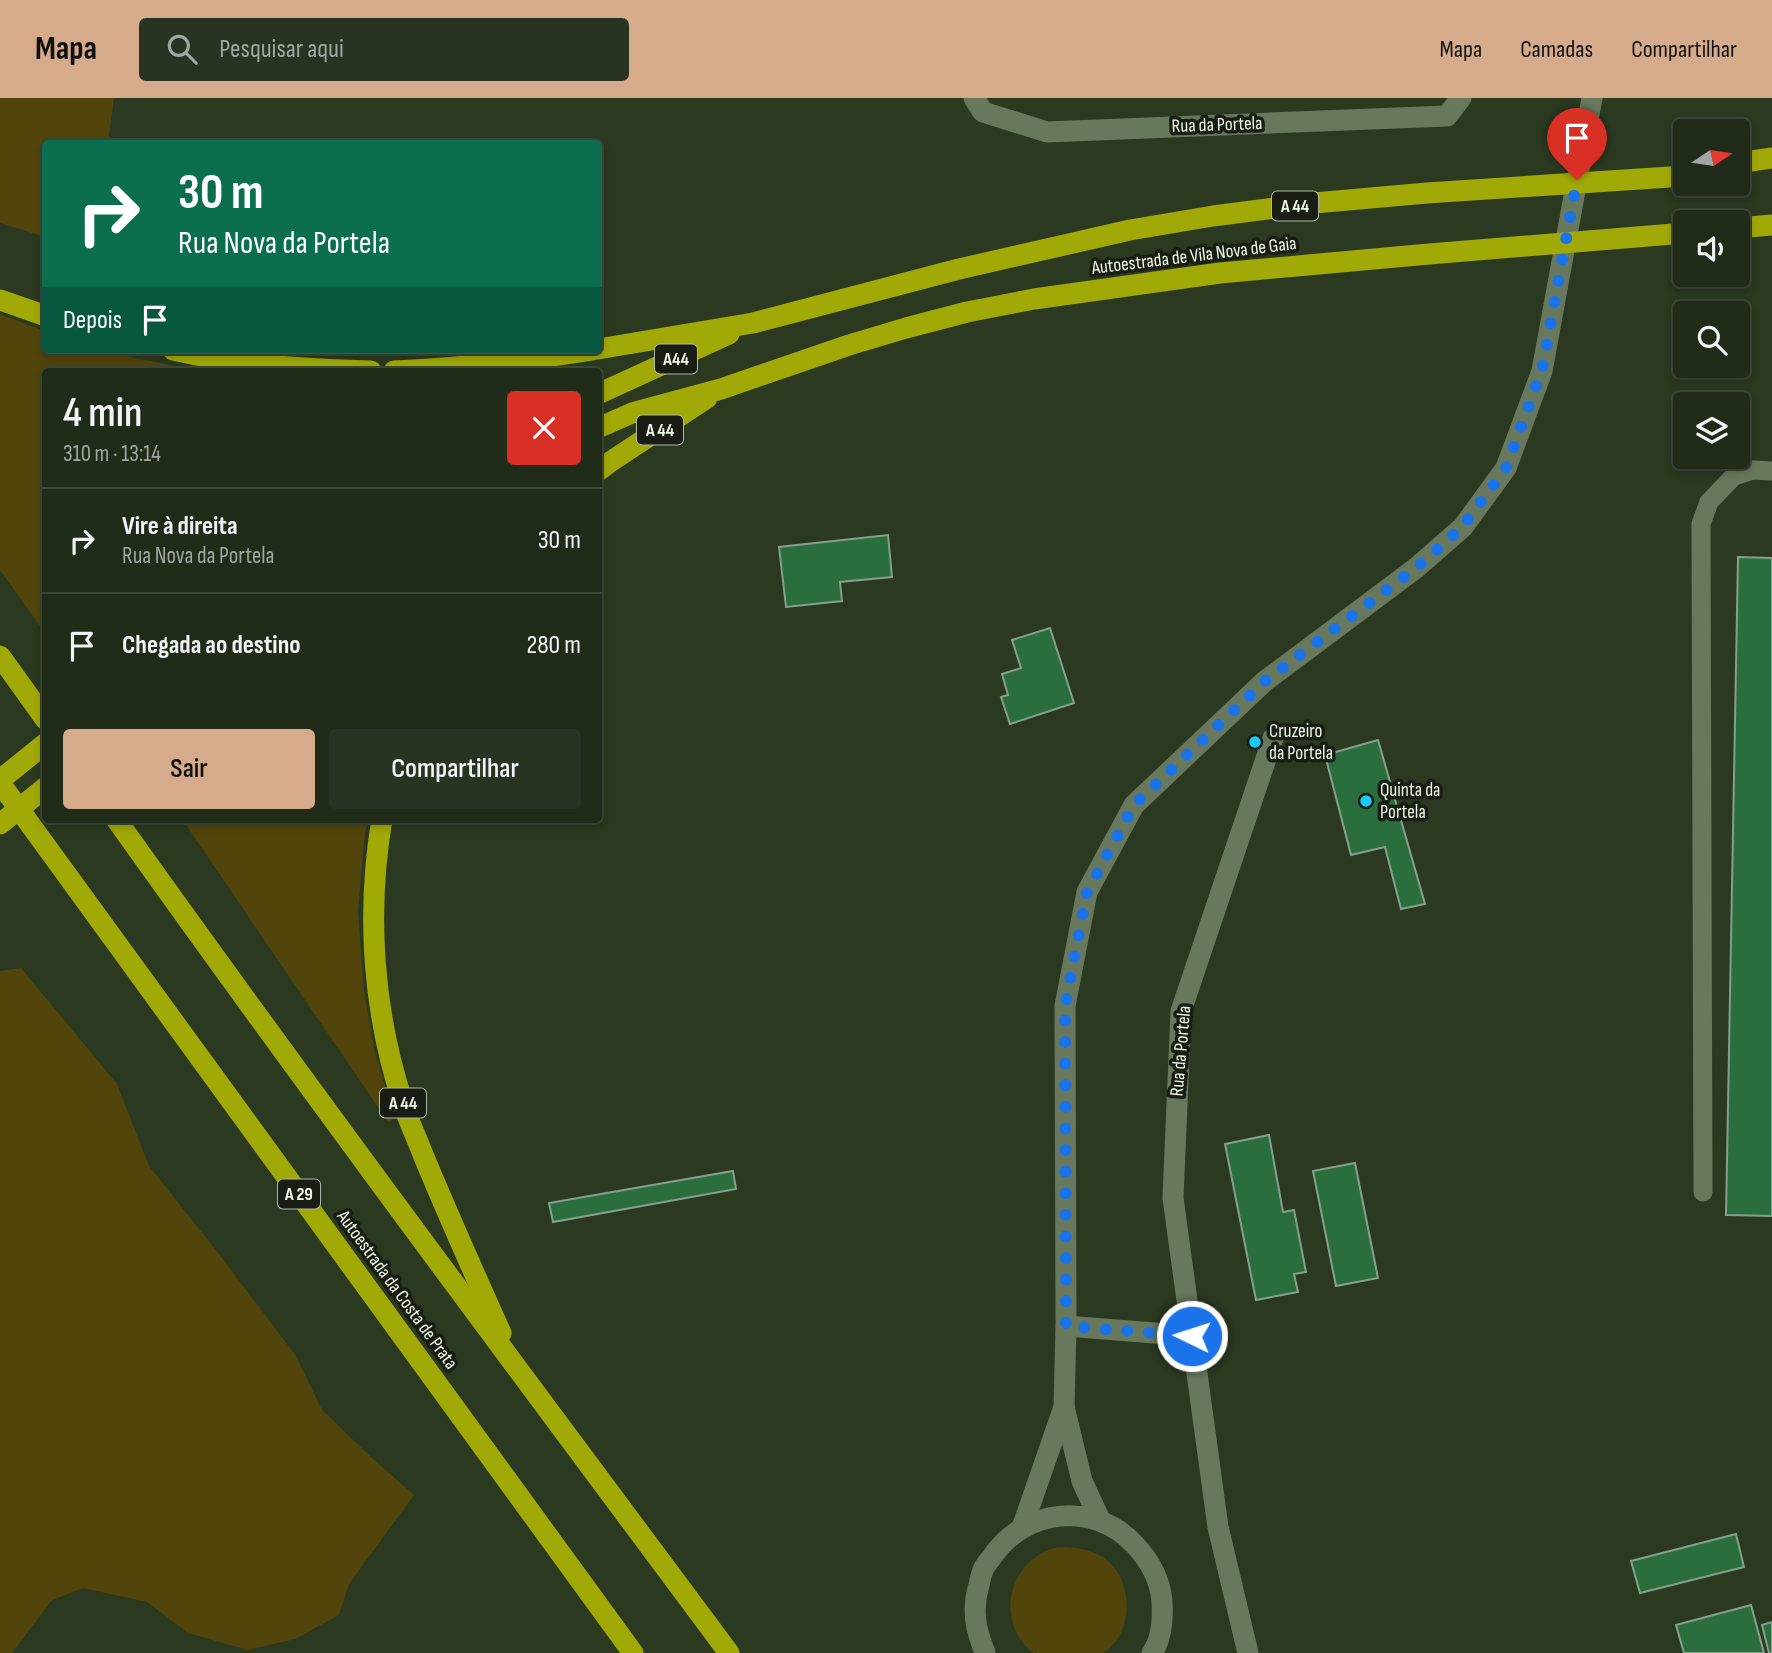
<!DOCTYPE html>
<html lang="pt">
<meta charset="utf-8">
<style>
body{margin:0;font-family:"Sofia Sans Condensed",sans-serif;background:#283321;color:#f1f3f6;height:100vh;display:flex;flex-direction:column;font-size:26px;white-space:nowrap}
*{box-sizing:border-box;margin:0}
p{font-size:23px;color:#a2a7a2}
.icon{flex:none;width:38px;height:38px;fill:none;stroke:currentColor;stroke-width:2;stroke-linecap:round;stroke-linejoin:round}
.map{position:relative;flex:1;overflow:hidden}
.sheet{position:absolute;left:42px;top:270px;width:560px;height:455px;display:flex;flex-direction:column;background:#202b18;border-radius:7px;box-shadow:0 4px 10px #0003,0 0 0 2px #3d4737}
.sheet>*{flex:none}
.top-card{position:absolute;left:42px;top:42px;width:560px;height:214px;border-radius:7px;box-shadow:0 4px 10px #0003,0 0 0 2px #3d4737;background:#0b6e4f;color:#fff;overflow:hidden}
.needle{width:46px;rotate:77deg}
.buttons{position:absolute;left:1673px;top:21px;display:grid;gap:14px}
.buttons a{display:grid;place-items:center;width:77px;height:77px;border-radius:7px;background:#202b18;box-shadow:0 4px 10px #0003,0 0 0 2px #3d4737;font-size:35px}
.pin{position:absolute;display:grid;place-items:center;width:60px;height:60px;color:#fff;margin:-72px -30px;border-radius:50% 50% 50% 0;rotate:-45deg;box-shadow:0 0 7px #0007}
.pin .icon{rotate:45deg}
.me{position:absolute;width:77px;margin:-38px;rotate:274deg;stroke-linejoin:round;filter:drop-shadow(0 0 5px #0008)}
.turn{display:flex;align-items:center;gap:24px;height:147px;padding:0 21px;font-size:32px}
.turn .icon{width:91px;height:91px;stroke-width:2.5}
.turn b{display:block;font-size:49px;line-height:60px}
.then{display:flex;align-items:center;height:66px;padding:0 21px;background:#0003;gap:14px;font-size:26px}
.round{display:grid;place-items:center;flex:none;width:74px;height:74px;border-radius:7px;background:#283321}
.overview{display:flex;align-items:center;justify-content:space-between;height:119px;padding:0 21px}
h1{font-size:42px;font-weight:600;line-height:52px}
.button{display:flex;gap:14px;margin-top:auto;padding:14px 21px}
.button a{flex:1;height:80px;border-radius:7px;background:#d6ab8b;color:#111;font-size:28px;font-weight:600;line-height:80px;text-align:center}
.button a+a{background:#283321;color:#f1f3f6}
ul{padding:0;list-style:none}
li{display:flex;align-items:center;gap:21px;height:105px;padding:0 21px;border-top:2px solid #3d4737}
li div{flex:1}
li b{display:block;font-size:26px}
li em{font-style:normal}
header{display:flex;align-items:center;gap:42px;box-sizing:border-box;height:98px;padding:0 35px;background:#d6ab8b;color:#111}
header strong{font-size:33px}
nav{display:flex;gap:38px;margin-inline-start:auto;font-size:24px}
.search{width:490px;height:63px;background:#283321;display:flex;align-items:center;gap:18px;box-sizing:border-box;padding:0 24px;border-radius:7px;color:#a2a7a2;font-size:26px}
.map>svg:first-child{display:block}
.green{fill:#52450b}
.building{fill:#2b6e3e;stroke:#85a08a;stroke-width:2}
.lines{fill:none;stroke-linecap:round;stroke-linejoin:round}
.lane{stroke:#68785d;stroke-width:19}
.street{stroke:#68785d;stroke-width:21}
.secondary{stroke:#68785d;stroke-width:21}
.highway{stroke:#a0a906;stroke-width:21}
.route{stroke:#1a73e8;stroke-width:12;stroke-dasharray:0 21.6}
.poi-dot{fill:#19cafc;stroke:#181e13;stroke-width:2.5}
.labels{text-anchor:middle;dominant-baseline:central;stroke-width:7;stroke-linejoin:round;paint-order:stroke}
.shield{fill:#181e13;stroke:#aeb7a8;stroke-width:2}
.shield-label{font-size:18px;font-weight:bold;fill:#eff8e8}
.street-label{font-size:19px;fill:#eff8e8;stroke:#181e13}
.poi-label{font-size:19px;fill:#eff8e8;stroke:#181e13;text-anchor:start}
</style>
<header>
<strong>Mapa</strong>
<div class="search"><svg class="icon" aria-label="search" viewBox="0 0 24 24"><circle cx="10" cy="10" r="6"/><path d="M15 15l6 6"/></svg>Pesquisar aqui</div>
<nav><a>Mapa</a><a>Camadas</a><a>Compartilhar</a></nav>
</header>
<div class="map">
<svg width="1772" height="1555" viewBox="0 0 1772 1555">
<rect width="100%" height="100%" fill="#2b3920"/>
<!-- green -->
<g class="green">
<path d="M 0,0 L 114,0 L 108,45 L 46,46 L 45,139 L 0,125 Z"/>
<path d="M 0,216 L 45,233 L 46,252 L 107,252 L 130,259 L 200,273 L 46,273 L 45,535 L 0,472 Z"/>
<path d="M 182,721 L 369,721 L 365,735 L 358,813 L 364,893 L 375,955 L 395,1020 L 388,1024 Z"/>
<path d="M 21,870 L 117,986 L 149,1068 L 219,1156 L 296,1258 L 322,1312 L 372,1360 L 414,1397 L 349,1486 L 339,1517 L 295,1541 L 248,1552 L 188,1535 L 147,1504 L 83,1490 L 52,1502 L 12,1555 L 0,1555 L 0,873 Z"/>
<path d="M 1058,1449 C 1077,1449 1094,1451 1109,1464 C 1134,1487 1133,1537 1103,1555 L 1033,1555 C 1028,1550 1022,1545 1019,1539 C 1002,1510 1011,1476 1038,1457 C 1044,1453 1051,1451 1058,1449 Z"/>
</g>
<!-- building -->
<g class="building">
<path d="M 888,437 L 892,479 L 840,484 L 842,503 L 786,509 L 779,449 Z"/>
<path d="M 1738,459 L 1772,460 L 1772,1118 L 1726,1117 Z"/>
<path d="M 1050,530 L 1074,605 L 1010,626 L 1001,599 L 1008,597 L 1002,576 L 1021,570 L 1012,542 Z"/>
<path d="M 1378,642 L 1425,806 L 1401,811 L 1385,749 L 1351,757 L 1325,657 Z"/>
<path d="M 1269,1037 L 1283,1114 L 1294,1112 L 1306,1174 L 1294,1176 L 1298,1194 L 1256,1202 L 1225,1046 Z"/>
<path d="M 1355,1065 L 1378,1180 L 1336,1188 L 1313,1073 Z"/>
<path d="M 733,1073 L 736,1091 L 553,1124 L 549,1105 Z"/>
<path d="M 1736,1436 L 1744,1469 L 1640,1495 L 1631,1463 Z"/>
<path d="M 1751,1507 L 1764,1555 L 1684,1555 L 1676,1527 Z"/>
<path d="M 1772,1524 L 1772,1555 L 1769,1555 L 1762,1527 Z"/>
</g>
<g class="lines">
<!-- lane -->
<path class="lane" d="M 1703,1094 L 1701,426 L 1709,404 L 1734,378 L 1753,372 L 1772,373"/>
<!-- street -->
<g class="street">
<path d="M 974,0 L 983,14 L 1047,34 L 1447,18 L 1461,0"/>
<path d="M 1066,1228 L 1192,1238"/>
<path d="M 1248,1555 L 1218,1429 L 1173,1100 L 1181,913 L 1273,640"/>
</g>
<!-- secondary -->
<g class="secondary">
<path d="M 1100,1422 L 1082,1383 L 1064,1309 L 1066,1228 L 1065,908 L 1087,794 L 1134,707 L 1265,583 L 1416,470 L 1463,429 L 1506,370 L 1542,273 L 1592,0"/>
<path d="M 1022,1430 L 1064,1309"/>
<path d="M 985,1555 C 982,1547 979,1538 977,1530 C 974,1516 975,1500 979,1487 C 980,1482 981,1477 983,1472 C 985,1467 989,1463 992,1459 C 1025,1410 1095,1403 1135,1447 C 1150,1463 1160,1481 1162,1503 C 1163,1520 1162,1541 1152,1555"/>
</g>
<!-- highway -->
<g class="highway">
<path d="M 1738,65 L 1772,60"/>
<path d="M 1738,130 L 1772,127"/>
<path d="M 0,202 L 46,218"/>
<path d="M 598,251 L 753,225 L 959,171 L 1130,132 L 1213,118 L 1314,105 L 1427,95 L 1685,78"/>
<path d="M 173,252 C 238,267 305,271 371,273"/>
<path d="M 394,273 C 461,270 526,263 593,252"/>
<path d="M 598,296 L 729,236"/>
<path d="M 598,330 L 632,315 L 721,291 L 849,247 L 906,230 L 967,214 L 1034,201 L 1220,175 L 1429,156 L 1685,135"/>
<path d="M 598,373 L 610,364 L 707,300"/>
<path d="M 0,558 L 46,622"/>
<path d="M 0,682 L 46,645"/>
<path d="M 0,685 L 633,1555"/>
<path d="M 116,721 C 316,1002 523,1278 729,1555"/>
<path d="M 382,721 C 366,816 373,914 403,1005 C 408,1022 416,1038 422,1054 C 447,1115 474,1175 501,1235"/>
<path d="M 0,726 L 46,689"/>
</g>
</g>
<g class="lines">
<!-- route -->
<path class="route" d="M 1192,1238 L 1066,1228 L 1065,908 L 1087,794 L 1134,707 L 1265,583 L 1416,470 L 1462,429 L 1506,370 L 1542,272 L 1577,82"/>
</g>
<!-- markers -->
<g class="poi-dot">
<circle cx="1255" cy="644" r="7"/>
<circle cx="1366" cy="703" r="7"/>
</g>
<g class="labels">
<!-- shield labels -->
<g class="shield">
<rect x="1272" y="93.5" width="46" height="29" rx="5"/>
<rect x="655" y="246.5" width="42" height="29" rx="5"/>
<rect x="637" y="317.5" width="46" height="29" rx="5"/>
<rect x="380" y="990.5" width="46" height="29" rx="5"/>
<rect x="278" y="1081.5" width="42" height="29" rx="5"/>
</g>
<g class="shield-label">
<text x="1295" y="108">A 44</text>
<text x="676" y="261">A44</text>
<text x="660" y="332">A 44</text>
<text x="403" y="1005">A 44</text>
<text x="299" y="1096">A 29</text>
</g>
<!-- street labels -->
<g class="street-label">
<text transform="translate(1217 27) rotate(-2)">Rua da Portela</text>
<text transform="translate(1194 158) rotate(-7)">Autoestrada de Vila Nova de Gaia</text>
<text transform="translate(1181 953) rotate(-85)">Rua da Portela</text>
<text transform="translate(397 1192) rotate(54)">Autoestrada da Costa de Prata</text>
</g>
<!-- poi labels -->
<g class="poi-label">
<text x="1269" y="633">Cruzeiro<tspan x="1269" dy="22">da Portela</tspan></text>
<text x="1380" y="692">Quinta da<tspan x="1380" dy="22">Portela</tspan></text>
</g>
</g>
</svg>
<div class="buttons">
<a><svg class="needle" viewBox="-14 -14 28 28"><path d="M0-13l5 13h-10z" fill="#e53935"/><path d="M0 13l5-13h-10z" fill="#a2a7a2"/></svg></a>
<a><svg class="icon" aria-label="sound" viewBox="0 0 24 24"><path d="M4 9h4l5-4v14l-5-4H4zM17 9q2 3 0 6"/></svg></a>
<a><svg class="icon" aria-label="search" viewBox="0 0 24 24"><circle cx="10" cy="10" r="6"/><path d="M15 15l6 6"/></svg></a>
<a><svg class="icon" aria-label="layers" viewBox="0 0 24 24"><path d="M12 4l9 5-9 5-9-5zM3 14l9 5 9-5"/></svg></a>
</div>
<div class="pin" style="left:1577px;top:82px;background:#d93025"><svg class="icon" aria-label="arrive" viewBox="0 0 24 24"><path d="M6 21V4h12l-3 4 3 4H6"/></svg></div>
<svg class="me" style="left:1192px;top:1238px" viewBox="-20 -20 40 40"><circle r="17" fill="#1a73e8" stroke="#fff" stroke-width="3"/><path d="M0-11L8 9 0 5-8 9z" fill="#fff"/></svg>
<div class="top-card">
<div class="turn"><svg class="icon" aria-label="right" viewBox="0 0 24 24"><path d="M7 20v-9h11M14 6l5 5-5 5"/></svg><div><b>30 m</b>Rua Nova da Portela</div></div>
<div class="then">Depois<svg class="icon" aria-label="arrive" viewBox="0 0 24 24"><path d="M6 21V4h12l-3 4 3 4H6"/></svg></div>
</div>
<section class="sheet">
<div class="overview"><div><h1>4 min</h1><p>310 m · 13:14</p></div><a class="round" style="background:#d93025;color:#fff"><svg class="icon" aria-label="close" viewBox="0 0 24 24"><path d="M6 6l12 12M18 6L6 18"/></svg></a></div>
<ul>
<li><svg class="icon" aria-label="right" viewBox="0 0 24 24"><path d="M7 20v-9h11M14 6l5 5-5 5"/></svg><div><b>Vire à direita</b><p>Rua Nova da Portela</p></div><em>30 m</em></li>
<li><svg class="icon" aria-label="arrive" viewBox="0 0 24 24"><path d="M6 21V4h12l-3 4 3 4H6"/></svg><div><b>Chegada ao destino</b></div><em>280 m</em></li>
</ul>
<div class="button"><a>Sair</a><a>Compartilhar</a></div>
</section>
</div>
